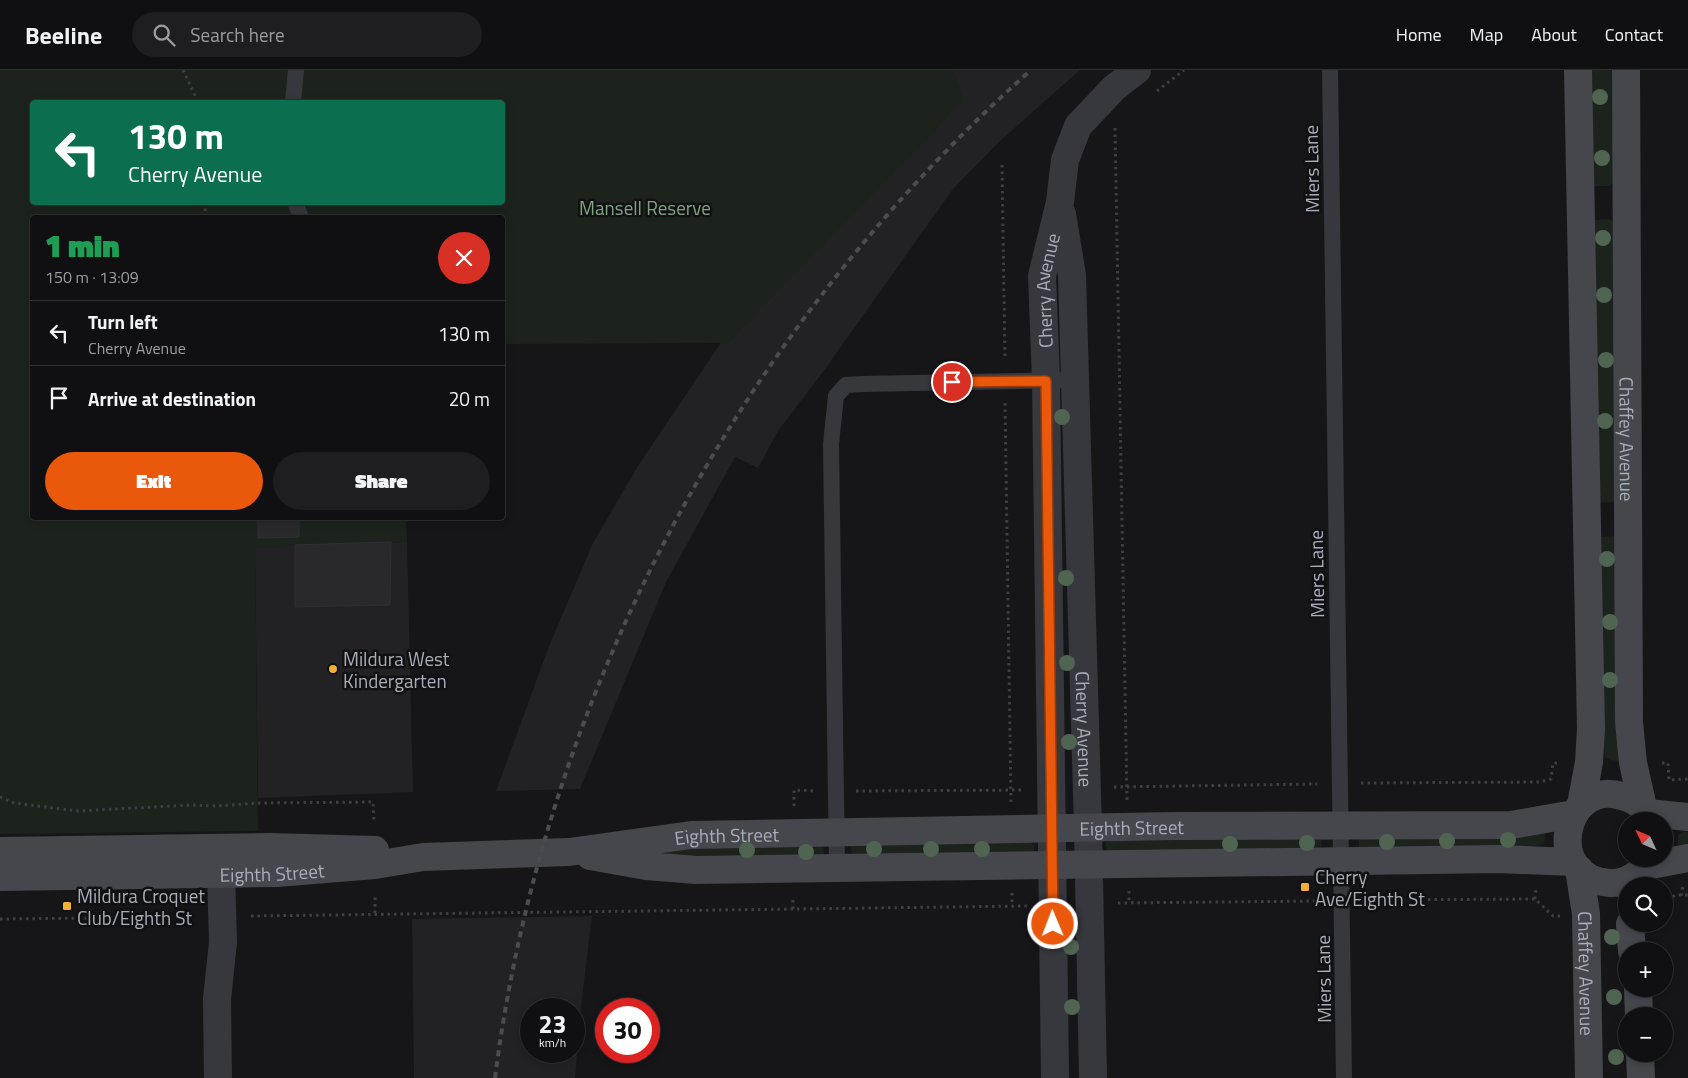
<!DOCTYPE html>
<meta charset="utf-8">
<style>
body{margin:0;font-family:"Titillium Web",sans-serif;background:#1e1e20;color:#f1f3f6;height:100vh;display:flex;flex-direction:column;font-size:19px;white-space:nowrap}
*{box-sizing:border-box;margin:0}
p{font-size:16px;color:#9c9d9f}
.icon{flex:none;width:28px;height:28px;fill:none;stroke:currentColor;stroke-width:2;stroke-linecap:round;stroke-linejoin:round}
.map{position:relative;flex:1;overflow:hidden}
.sheet{position:absolute;left:30px;top:145px;width:475px;height:305px;display:flex;flex-direction:column;background:#101012;border-radius:5px;box-shadow:0 2px 8px #0003,0 0 0 1px #303032}
.sheet>*{flex:none}
.guide{position:absolute;left:30px;top:30px;width:475px;height:105px;border-radius:5px;box-shadow:0 2px 8px #0003,0 0 0 1px #303032;background:#0b6e4f;color:#fff;overflow:hidden}
.needle{width:32px;rotate:314deg}
.fabs{position:absolute;left:1618px;top:742px;display:grid;gap:10px}
.fabs a{display:grid;place-items:center;width:55px;height:55px;border-radius:50%;background:#101012;box-shadow:0 2px 8px #0003,0 0 0 1px #303032;font-size:25px}
.speed{position:absolute;left:520px;top:928px;display:flex;gap:10px;font-size:25px;font-weight:700;text-align:center}
.speed>*{display:grid;place-content:center;width:65px;height:65px;border-radius:50%;background:#101012;box-shadow:0 2px 8px #0003,0 0 0 1px #303032;line-height:1}
.speed small{font-size:12px;font-weight:400}
.speed .limit{border:8px solid #d22;background:#fff;color:#111}
.pin{position:absolute;display:grid;place-items:center;width:42px;height:42px;color:#fff;margin:-21px;border:2px solid #fff;border-radius:50%;box-shadow:0 1px 5px #0007}
.me{position:absolute;width:55px;margin:-28px;rotate:359deg;stroke-linejoin:round;filter:drop-shadow(0 0 4px #0008)}
.turn{display:flex;align-items:center;gap:18px;height:105px;padding:0 15px;font-size:22px}
.turn .icon{width:65px;height:65px;stroke-width:2.5}
.turn b{display:block;font-size:35px;line-height:42px}
.round{display:grid;place-items:center;flex:none;width:52px;height:52px;border-radius:26px;background:#1e1e20}
.summary{display:flex;align-items:center;justify-content:space-between;height:85px;padding:0 15px}
h1{font-size:30px;font-weight:800;line-height:38px;color:#1e9e55}
.cta{display:flex;gap:10px;margin-top:auto;padding:10px 15px}
.cta a{flex:1;height:58px;border-radius:30px;background:#ea580c;color:#fff;font-size:20px;font-weight:800;line-height:58px;text-align:center}
.cta a+a{background:#1e1e20;color:#f1f3f6}
ul{padding:0;list-style:none}
li{display:flex;align-items:center;gap:15px;height:65px;padding:0 15px;border-top:1px solid #303032}
li div{flex:1}
li b{display:block;font-size:19px}
li em{font-style:normal}
header{display:flex;align-items:center;gap:30px;box-sizing:border-box;height:70px;padding:0 25px;background:#101012;border-bottom:1px solid #303032}
header strong{font-size:24px}
nav{display:flex;gap:28px;margin-inline-start:auto;font-size:18px}
.search{width:350px;height:45px;background:#1e1e20;display:flex;align-items:center;gap:12px;box-sizing:border-box;padding:0 18px;border-radius:28px;color:#9c9d9f;font-size:19px}
.map>svg:first-child{display:block}
.built{fill:#222225;fill-rule:evenodd}
.green{fill:#1c231d;fill-rule:evenodd}
.building{fill:#29292c;stroke:#303034}
.lines{fill:none;stroke-linecap:round;stroke-linejoin:round}
.path{stroke:#3d3f44;stroke-width:3;stroke-dasharray:2.5 4;stroke-linecap:butt}
.lane{stroke:#37383d;stroke-width:16}
.street{stroke:#37383d;stroke-width:28}
.secondary{stroke:#45474d;stroke-width:28}
.rail{stroke:#4a4c52;stroke-width:4;stroke-dasharray:6 5;stroke-linecap:butt}
.tree{fill:#506452}
.route-casing{stroke:#983908;stroke-width:12}
.route{stroke:#ea580c;stroke-width:9}
.poi-dot{fill:#f2b134;stroke:#111113;stroke-width:2}
.labels{text-anchor:middle;dominant-baseline:central;stroke-width:5;stroke-linejoin:round;paint-order:stroke}
.street-label{font-size:19px;fill:#a8adb8;stroke:#111113}
.park-label{font-size:19px;fill:#7fa381;stroke:#111113}
.poi-label{font-size:19px;fill:#a8adb8;stroke:#111113;text-anchor:start}
</style>
<header>
<strong>Beeline</strong>
<div class="search"><svg class="icon" aria-label="search" viewBox="0 0 24 24"><circle cx="10" cy="10" r="6"/><path d="M15 15l6 6"/></svg>Search here</div>
<nav><a>Home</a><a>Map</a><a>About</a><a>Contact</a></nav>
</header>
<div class="map">
<svg width="1688" height="1008" viewBox="0 0 1688 1008">
<rect width="100%" height="100%" fill="#161618"/>
<!-- built -->
<g class="built">
<path d="M 904,0 L 1080,0 L 1001,70 L 953,119 L 825,299 L 778,361 L 758,398 L 735,387 L 666,512 L 580,719 L 496,721 L 549,576 L 593,473 L 638,396 Z"/>
<path d="M 407,472 L 413,722 L 258,728 L 255,477 Z"/>
<path d="M 592,846 L 581,936 L 575,1008 L 414,1008 L 412,849 ZM 531,939 L 574,939 L 574,981 L 531,981 Z"/>
</g>
<!-- green -->
<g class="green">
<path d="M 0,0 L 953,0 L 964,30 L 728,273 L 503,274 L 502,148 L 32,148 L 32,448 L 406,448 L 407,472 L 255,477 L 258,761 L 0,764 ZM 32,32 L 502,32 L 502,132 L 32,132 Z"/>
<path d="M 1589,0 L 1612,0 L 1614,112 L 1609,116 L 1594,116 Z"/>
<path d="M 1610,149 L 1614,153 L 1616,432 L 1599,433 L 1595,150 Z"/>
<path d="M 1615,466 L 1622,686 L 1618,691 L 1611,690 L 1605,687 L 1602,658 L 1598,467 Z"/>
<path d="M 1546,760 L 1544,774 L 1532,777 L 1359,780 L 1359,766 Z"/>
<path d="M 1683,762 L 1688,762 L 1688,778 L 1678,777 L 1678,765 Z"/>
<path d="M 1321,767 L 1322,781 L 1108,782 L 1105,774 L 1107,770 Z"/>
<path d="M 1031,770 L 1034,777 L 1033,782 L 852,788 L 851,772 Z"/>
<path d="M 823,773 L 824,785 L 705,792 L 667,784 L 666,781 L 668,779 Z"/>
</g>
<!-- building -->
<g class="building">
<path d="M 258,448 L 299,448 L 299,467 L 258,468 Z"/>
<path d="M 391,472 L 390,535 L 295,537 L 295,475 Z"/>
</g>
<g class="lines">
<!-- path -->
<g class="path">
<path d="M 183,0 L 198,32"/>
<path d="M 1157,21 L 1184,0"/>
<path d="M 1115,58 L 1127,730"/>
<path d="M 1002,95 L 1005,290"/>
<path d="M 205,132 L 205,148"/>
<path d="M 1005,333 L 1011,732"/>
<path d="M 1662,693 L 1668,693 L 1669,710 L 1688,709"/>
<path d="M 1361,713 L 1540,712 L 1551,709 L 1553,693 L 1560,693"/>
<path d="M 1114,717 L 1317,714"/>
<path d="M 856,721 L 1025,720"/>
<path d="M 0,727 L 14,733 L 78,741 L 191,735 L 218,736 L 259,733 L 373,732 L 374,752"/>
<path d="M 794,736 L 794,720 L 815,721"/>
<path d="M 1129,821 L 1129,833"/>
<path d="M 1012,823 L 1012,836"/>
<path d="M 1681,826 L 1683,816"/>
<path d="M 1535,829 L 1536,818"/>
<path d="M 1363,830 L 1535,829 L 1553,846 L 1560,846"/>
<path d="M 1118,833 L 1319,831"/>
<path d="M 793,839 L 793,827"/>
<path d="M 375,843 L 375,824"/>
<path d="M 251,846 L 1027,836"/>
<path d="M 1664,847 L 1669,846 L 1669,830 L 1675,825 L 1688,825"/>
<path d="M 0,849 L 194,847"/>
</g>
<!-- lane -->
<g class="lane">
<path d="M 1330,0 L 1344,1008"/>
<path d="M 293,32 L 296,0"/>
<path d="M 295,132 L 301,148"/>
<path d="M 837,798 L 831,374 L 836,326 L 846,315 L 863,314 L 1074,310"/>
</g>
<!-- street -->
<g class="street">
<path id="s1" d="M 1062,144 L 1072,205 L 1088,758 L 1093,1008"/>
<path d="M 218,1008 L 217,929 L 223,872 L 221,804"/>
<path id="s2" d="M 1055,1008 L 1046,311 L 1042,206 L 1060,132 L 1065,90 L 1078,56 L 1114,18 L 1137,0"/>
</g>
<!-- secondary -->
<g class="secondary">
<path d="M 1578,0 L 1591,659 L 1589,692 L 1581,735"/>
<path id="s3" d="M 1626,0 L 1629,652 L 1633,693 L 1643,737"/>
<path d="M 1648,743 L 1688,747"/>
<path d="M 1649,745 C 1643,735 1633,729 1622,726 C 1563,708 1542,809 1610,813 C 1627,814 1642,803 1650,789"/>
<path d="M 0,781 L 271,777 L 375,780"/>
<path d="M 590,786 L 646,796 L 696,800 L 1498,789 L 1573,792"/>
<path d="M 1646,796 L 1688,788"/>
<path id="s4" d="M 1579,799 L 1586,844 L 1589,1008"/>
<path id="s5" d="M 0,807 L 277,803 L 375,795 L 423,787 L 569,782 L 691,765 L 1174,756 L 1511,755 L 1574,744"/>
<path d="M 1630,854 L 1632,881"/>
<path d="M 1638,919 L 1639,946"/>
<path d="M 1640,984 L 1641,1008"/>
</g>
<!-- rail -->
<path class="rail" d="M 495,1008 C 544,624 741,257 1031,0"/>
</g>
<!-- trees -->
<g class="tree">
<circle cx="1600" cy="27" r="8"/>
<circle cx="1602" cy="88" r="8"/>
<circle cx="1603" cy="168" r="8"/>
<circle cx="1604" cy="225" r="8"/>
<circle cx="1606" cy="290" r="8"/>
<circle cx="1062" cy="347" r="8"/>
<circle cx="1605" cy="351" r="8"/>
<circle cx="1607" cy="489" r="8"/>
<circle cx="1066" cy="508" r="8"/>
<circle cx="1610" cy="552" r="8"/>
<circle cx="1067" cy="593" r="8"/>
<circle cx="1610" cy="610" r="8"/>
<circle cx="1069" cy="672" r="8"/>
<circle cx="1508" cy="770" r="8"/>
<circle cx="1447" cy="771" r="8"/>
<circle cx="1387" cy="772" r="8"/>
<circle cx="1307" cy="773" r="8"/>
<circle cx="1230" cy="774" r="8"/>
<circle cx="874" cy="779" r="8"/>
<circle cx="931" cy="779" r="8"/>
<circle cx="982" cy="779" r="8"/>
<circle cx="747" cy="780" r="8"/>
<circle cx="806" cy="782" r="8"/>
<circle cx="1612" cy="867" r="8"/>
<circle cx="1071" cy="877" r="8"/>
<circle cx="1614" cy="927" r="8"/>
<circle cx="1072" cy="937" r="8"/>
<circle cx="1616" cy="987" r="8"/>
</g>
<g class="lines">
<!-- route casing -->
<g class="route-casing">
<path id="route" d="M 952,312 L 1046,311 L 1053,854"/>
</g>
<!-- route -->
<use href="#route" class="route"/>
</g>
<!-- markers -->
<g class="poi-dot">
<circle cx="333" cy="599" r="5"/>
<rect x="1300" y="812" width="10" height="10" rx="2.5"/>
<rect x="62" y="831" width="10" height="10" rx="2.5"/>
</g>
<g class="labels">
<!-- street labels -->
<g class="street-label">
<text transform="translate(1311 99) rotate(-91)">Miers Lane</text>
<text stroke="none"><textPath href="#s2" startOffset="788">Cherry Avenue</textPath></text>
<text stroke="none"><textPath href="#s3" startOffset="369">Chaffey Avenue</textPath></text>
<text transform="translate(1316 504) rotate(-91)">Miers Lane</text>
<text stroke="none"><textPath href="#s1" startOffset="516">Cherry Avenue</textPath></text>
<text stroke="none"><textPath href="#s5" startOffset="1134">Eighth Street</textPath></text>
<text stroke="none"><textPath href="#s5" startOffset="729">Eighth Street</textPath></text>
<text stroke="none"><textPath href="#s5" startOffset="272">Eighth Street</textPath></text>
<text stroke="none"><textPath href="#s4" startOffset="105">Chaffey Avenue</textPath></text>
<text transform="translate(1323 909) rotate(-91)">Miers Lane</text>
</g>
<!-- park labels -->
<g class="park-label">
<text x="645" y="137">Mansell Reserve</text>
</g>
<!-- poi labels -->
<g class="poi-label">
<text x="343" y="588">Mildura West<tspan x="343" dy="22">Kindergarten</tspan></text>
<text x="1315" y="806">Cherry<tspan x="1315" dy="22">Ave/Eighth St</tspan></text>
<text x="77" y="825">Mildura Croquet<tspan x="77" dy="22">Club/Eighth St</tspan></text>
</g>
</g>
</svg>
<div class="fabs">
<a><svg class="needle" viewBox="-14 -14 28 28"><path d="M0-13l5 13h-10z" fill="#e53935"/><path d="M0 13l5-13h-10z" fill="#9c9d9f"/></svg></a>
<a><svg class="icon" aria-label="search" viewBox="0 0 24 24"><circle cx="10" cy="10" r="6"/><path d="M15 15l6 6"/></svg></a>
<a>+</a>
<a>−</a>
</div>
<div class="speed"><div>23<small>km/h</small></div><div class="limit">30</div></div>
<div class="pin" style="left:952px;top:312px;background:#d93025"><svg class="icon" aria-label="arrive" viewBox="0 0 24 24"><path d="M6 21V4h12l-3 4 3 4H6"/></svg></div>
<svg class="me" style="left:1053px;top:854px" viewBox="-20 -20 40 40"><circle r="17" fill="#ea580c" stroke="#fff" stroke-width="3"/><path d="M0-11L8 9 0 5-8 9z" fill="#fff"/></svg>
<div class="guide">
<div class="turn"><svg class="icon" aria-label="left" viewBox="0 0 24 24"><path d="M17 20v-9H6M10 6l-5 5 5 5"/></svg><div><b>130 m</b>Cherry Avenue</div></div>
</div>
<section class="sheet">
<div class="summary"><div><h1>1 min</h1><p>150 m · 13:09</p></div><a class="round" style="background:#d93025;color:#fff"><svg class="icon" aria-label="close" viewBox="0 0 24 24"><path d="M6 6l12 12M18 6L6 18"/></svg></a></div>
<ul>
<li><svg class="icon" aria-label="left" viewBox="0 0 24 24"><path d="M17 20v-9H6M10 6l-5 5 5 5"/></svg><div><b>Turn left</b><p>Cherry Avenue</p></div><em>130 m</em></li>
<li><svg class="icon" aria-label="arrive" viewBox="0 0 24 24"><path d="M6 21V4h12l-3 4 3 4H6"/></svg><div><b>Arrive at destination</b></div><em>20 m</em></li>
</ul>
<div class="cta"><a>Exit</a><a>Share</a></div>
</section>
</div>
